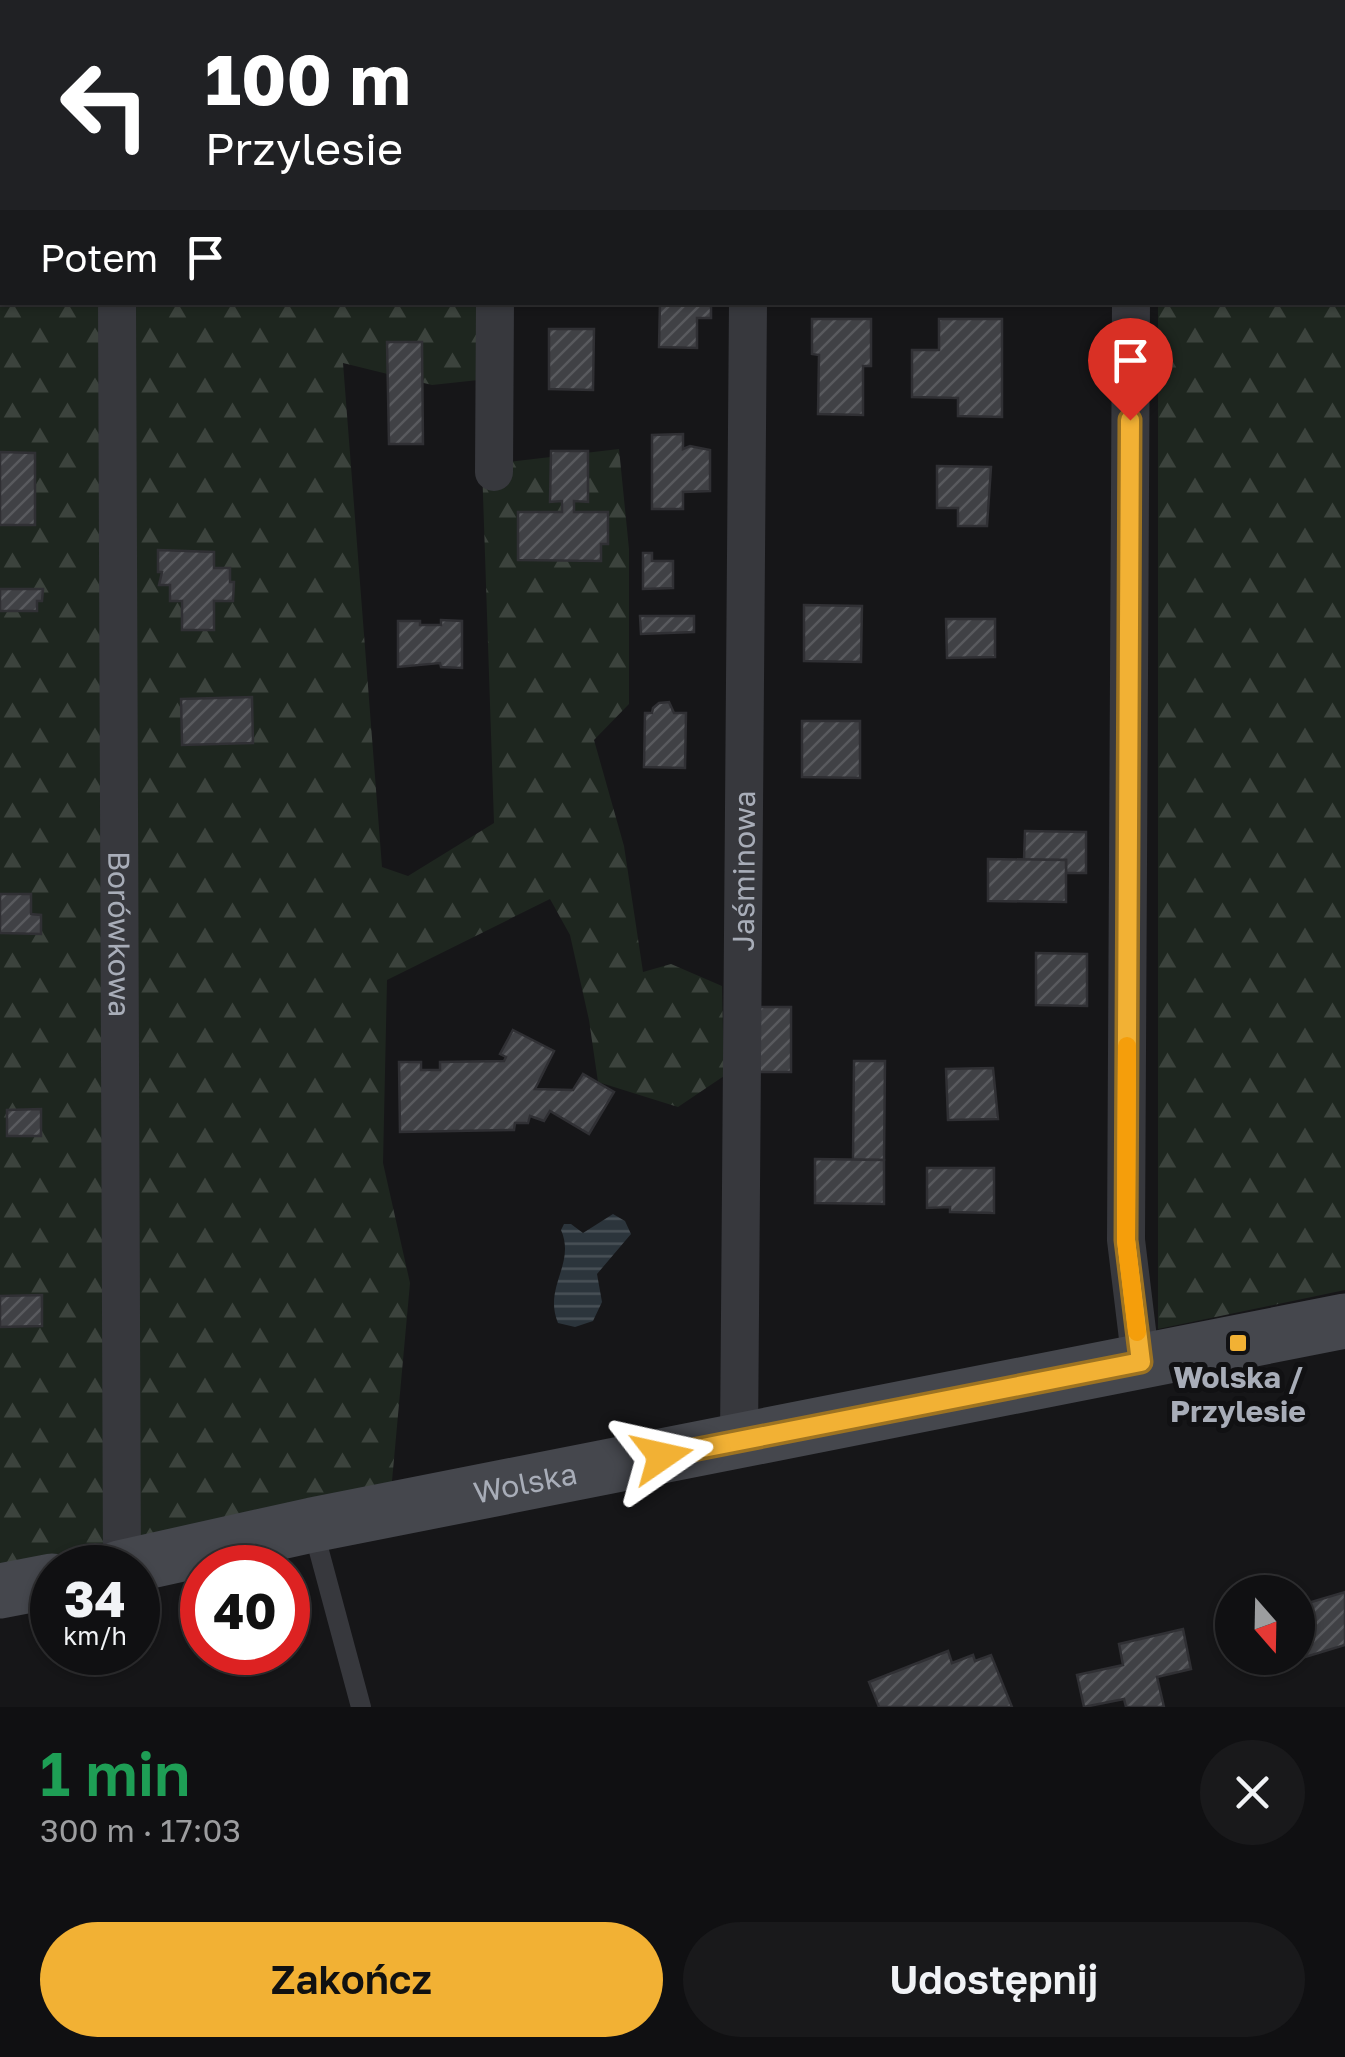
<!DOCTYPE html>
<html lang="pl">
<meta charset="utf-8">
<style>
body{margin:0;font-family:"Golos Text",sans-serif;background:#19191b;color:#f1f3f6;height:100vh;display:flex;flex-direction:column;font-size:38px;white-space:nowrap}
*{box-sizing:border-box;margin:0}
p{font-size:32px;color:#9c9d9f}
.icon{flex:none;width:55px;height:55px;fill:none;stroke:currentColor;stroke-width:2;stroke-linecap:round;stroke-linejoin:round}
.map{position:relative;height:1707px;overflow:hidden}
.side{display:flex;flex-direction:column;background:#101012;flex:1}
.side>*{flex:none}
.hud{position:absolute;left:0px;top:0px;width:1345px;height:305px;box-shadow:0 2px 8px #0004,0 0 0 2px #303032;background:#202124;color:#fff;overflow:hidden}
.needle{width:65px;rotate:160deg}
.tools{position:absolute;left:1215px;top:1575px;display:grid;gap:20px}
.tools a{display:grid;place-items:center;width:100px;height:100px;border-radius:50%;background:#101012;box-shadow:0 2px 8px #0004,0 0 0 2px #303032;font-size:50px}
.speed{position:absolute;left:30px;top:1545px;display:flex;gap:20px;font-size:50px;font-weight:700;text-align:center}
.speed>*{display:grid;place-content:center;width:130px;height:130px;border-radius:50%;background:#101012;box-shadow:0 2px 8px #0004,0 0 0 2px #303032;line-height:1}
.speed small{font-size:25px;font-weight:400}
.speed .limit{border:15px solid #d22;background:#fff;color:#111}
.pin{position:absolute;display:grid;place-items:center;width:85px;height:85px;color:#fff;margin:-102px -42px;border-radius:50% 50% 50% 0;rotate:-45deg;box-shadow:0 0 10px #0007}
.pin .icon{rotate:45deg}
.me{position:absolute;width:110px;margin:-55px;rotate:79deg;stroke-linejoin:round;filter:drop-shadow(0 0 8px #0008)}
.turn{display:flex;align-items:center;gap:35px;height:210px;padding:0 40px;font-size:45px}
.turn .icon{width:130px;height:130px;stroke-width:2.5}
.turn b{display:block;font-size:70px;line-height:85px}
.then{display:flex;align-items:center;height:95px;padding:0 40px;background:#0003;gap:20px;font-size:38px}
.round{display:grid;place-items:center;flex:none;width:105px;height:105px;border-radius:52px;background:#19191b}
.summary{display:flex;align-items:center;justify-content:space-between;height:170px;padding:0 40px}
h1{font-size:60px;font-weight:600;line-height:75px;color:#1e9e55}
.cta{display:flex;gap:20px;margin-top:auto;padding:20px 40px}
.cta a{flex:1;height:115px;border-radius:60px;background:#f2b134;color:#111;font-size:40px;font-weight:600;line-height:115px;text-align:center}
.cta a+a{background:#19191b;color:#f1f3f6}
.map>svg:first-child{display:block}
.forest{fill:url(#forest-firs)}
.water{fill:url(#water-rules)}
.building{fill:url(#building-hatch);stroke:#303034;stroke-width:2.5}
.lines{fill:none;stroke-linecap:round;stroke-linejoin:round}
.lane{stroke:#37383d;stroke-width:20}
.street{stroke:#37383d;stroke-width:38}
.secondary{stroke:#45474d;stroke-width:55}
.route-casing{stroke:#9d7322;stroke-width:25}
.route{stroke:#f2b134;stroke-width:18}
.slow{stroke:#f59e0b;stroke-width:18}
.poi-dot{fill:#f2b134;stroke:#111113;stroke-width:4}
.labels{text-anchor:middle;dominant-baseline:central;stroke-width:10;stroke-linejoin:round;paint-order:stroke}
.street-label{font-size:30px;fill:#a8adb8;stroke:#111113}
.poi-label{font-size:30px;font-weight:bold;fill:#a8adb8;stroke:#111113}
</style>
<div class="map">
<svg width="1345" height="1707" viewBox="0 0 1345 1707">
<defs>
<pattern id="forest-firs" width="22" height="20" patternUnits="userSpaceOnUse" patternTransform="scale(2.5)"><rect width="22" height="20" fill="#1e261f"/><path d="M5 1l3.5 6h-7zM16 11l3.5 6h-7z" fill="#3c433d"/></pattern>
<pattern id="water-rules" width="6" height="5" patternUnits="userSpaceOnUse" patternTransform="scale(2.5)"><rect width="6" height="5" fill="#2c353c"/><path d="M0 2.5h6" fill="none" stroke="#485056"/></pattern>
<pattern id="building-hatch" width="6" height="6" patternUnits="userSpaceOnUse" patternTransform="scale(2.5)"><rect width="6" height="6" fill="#404145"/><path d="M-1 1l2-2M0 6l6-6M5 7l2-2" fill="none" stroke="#595a5e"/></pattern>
</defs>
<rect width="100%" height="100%" fill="#161618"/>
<!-- forest -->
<g class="forest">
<path d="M 0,0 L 343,0 L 2,2 L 2,302 L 490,303 L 497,378 L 432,385 L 343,363 L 382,867 L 408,876 L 494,823 L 482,465 L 619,449 L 629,549 L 629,704 L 594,740 L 624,846 L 643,972 L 671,964 L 722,986 L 724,1076 L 678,1107 L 598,1082 L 589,1020 L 570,935 L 550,899 L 387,980 L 383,1163 L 410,1283 L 391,1492 L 0,1576 Z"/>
<path d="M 1158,0 L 1345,0 L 1345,1290 L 1158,1329 L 1158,303 L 1342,302 L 1342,2 Z"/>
</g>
<!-- water -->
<path class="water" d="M 613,1214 L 625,1221 L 631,1234 L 597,1274 L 602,1302 L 593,1321 L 575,1327 L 558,1323 C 543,1287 576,1264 561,1230 L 564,1224 L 571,1224 L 583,1233 Z"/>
<!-- building -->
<g class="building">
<path d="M 660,302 L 711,302 L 711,318 L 697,318 L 697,348 L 659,347 Z"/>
<path d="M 812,319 L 871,319 L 871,366 L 863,366 L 863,415 L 818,414 L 819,355 L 812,354 Z"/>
<path d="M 939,319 L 1002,319 L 1002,417 L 958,416 L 958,398 L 912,397 L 912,350 L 939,350 Z"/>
<path d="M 549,329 L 594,329 L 593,390 L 549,389 Z"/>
<path d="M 387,342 L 422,342 L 423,444 L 389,444 Z"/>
<path d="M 683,434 L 683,449 L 690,446 L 710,450 L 710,491 L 683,492 L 683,509 L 652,509 L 652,435 Z"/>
<path d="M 551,451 L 588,451 L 588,502 L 574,501 L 574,512 L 608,512 L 608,544 L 601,544 L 601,561 L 518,560 L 518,512 L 562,512 L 562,501 L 550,502 Z"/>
<path d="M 0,452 L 35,453 L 35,525 L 0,525 Z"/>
<path d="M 937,466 L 991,467 L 987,526 L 958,526 L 958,508 L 937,508 Z"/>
<path d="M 158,550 L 214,552 L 214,568 L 230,568 L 230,582 L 234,582 L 233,601 L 214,601 L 214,630 L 182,630 L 182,601 L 170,601 L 170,585 L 159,585 L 162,572 L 158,572 Z"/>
<path d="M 643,553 L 652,553 L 652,561 L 673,561 L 673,588 L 643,589 Z"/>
<path d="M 0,589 L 43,589 L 42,601 L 37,601 L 37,611 L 0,611 Z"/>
<path d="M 804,605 L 862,606 L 861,662 L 804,661 Z"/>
<path d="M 640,616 L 694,616 L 694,632 L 641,634 Z"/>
<path d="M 946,619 L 995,619 L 995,657 L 947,658 Z"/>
<path d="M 441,620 L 462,621 L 462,668 L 441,667 L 440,663 L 398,667 L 398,621 L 420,621 L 420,625 L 441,625 Z"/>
<path d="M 252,697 L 253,743 L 182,745 L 181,699 Z"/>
<path d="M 669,702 L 674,713 L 686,713 L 685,768 L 644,767 L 645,713 L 652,713 L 653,708 L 659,703 Z"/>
<path d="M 802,721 L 860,721 L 860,778 L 802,777 Z"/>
<path d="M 1025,831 L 1086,832 L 1086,873 L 1066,873 L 1066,860 L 1024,860 Z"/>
<path d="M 988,859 L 1066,860 L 1066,902 L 988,901 Z"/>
<path d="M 0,894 L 31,894 L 31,914 L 41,915 L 41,934 L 0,933 Z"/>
<path d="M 1036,953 L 1087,954 L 1087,1006 L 1036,1005 Z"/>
<rect x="759" y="1007" width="32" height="65"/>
<path d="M 513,1030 L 554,1051 L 535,1089 L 573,1090 L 583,1074 L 614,1092 L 589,1134 L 550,1111 L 544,1121 L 530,1116 L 528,1123 L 515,1123 L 514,1130 L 400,1132 L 399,1062 L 421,1062 L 421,1070 L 440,1070 L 440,1062 L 504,1061 L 506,1057 L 500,1054 Z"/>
<path d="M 854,1061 L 885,1061 L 884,1160 L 853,1160 Z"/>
<path d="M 993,1068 L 998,1119 L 948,1120 L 946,1069 Z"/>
<path d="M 41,1109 L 41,1136 L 7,1136 L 7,1110 Z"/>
<path d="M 815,1159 L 884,1160 L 884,1204 L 815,1203 Z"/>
<path d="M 927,1168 L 994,1168 L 994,1213 L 950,1212 L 950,1207 L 927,1208 Z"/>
<path d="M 42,1295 L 42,1326 L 0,1327 L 0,1296 Z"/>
<path d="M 1345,1592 L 1345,1645 L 1292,1661 L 1291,1658 L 1298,1658 L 1298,1606 Z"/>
<path d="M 1183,1629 L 1191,1669 L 1157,1677 L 1164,1707 L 1126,1707 L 1124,1699 L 1084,1707 L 1077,1675 L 1123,1665 L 1119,1644 Z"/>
<path d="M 948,1651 L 952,1663 L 973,1655 L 975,1661 L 991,1655 L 1012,1707 L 879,1707 L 869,1682 Z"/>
</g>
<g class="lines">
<!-- lane -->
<path class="lane" d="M 312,1525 L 361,1707"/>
<!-- street -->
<g class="street">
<path d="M 115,0 L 115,2"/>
<path d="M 496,2 L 496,0"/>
<path d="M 750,2 L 750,0"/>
<path d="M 1132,2 L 1132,0"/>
<path id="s1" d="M 117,302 L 122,1567"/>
<path d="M 1131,302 L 1126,1240 L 1141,1363"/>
<path d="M 494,472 L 495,302"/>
<path id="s2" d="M 739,1441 L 748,302"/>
</g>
<!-- secondary -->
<g class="secondary">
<path id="s3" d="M 119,1568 L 312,1525 L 1345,1321"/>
<path d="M 0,1591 L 52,1581"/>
</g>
</g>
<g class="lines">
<!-- route casing -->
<g class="route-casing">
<path id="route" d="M 662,1456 L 1141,1362 L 1126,1240 L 1130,420"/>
</g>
<!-- route -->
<use href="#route" class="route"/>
<!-- slow -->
<path class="slow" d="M 1127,1046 L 1126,1240 L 1137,1332"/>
</g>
<!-- markers -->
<rect class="poi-dot" x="1228" y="1333" width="20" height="20" rx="5"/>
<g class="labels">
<!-- street labels -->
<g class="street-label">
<text stroke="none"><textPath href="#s2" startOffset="570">Jaśminowa</textPath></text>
<text stroke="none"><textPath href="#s1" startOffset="632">Borówkowa</textPath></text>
<text stroke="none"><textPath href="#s3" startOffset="415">Wolska</textPath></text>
</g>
<!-- poi labels -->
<g class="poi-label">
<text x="1238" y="1377">Wolska /<tspan x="1238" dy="34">Przylesie</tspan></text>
</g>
</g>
</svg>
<div class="tools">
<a><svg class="needle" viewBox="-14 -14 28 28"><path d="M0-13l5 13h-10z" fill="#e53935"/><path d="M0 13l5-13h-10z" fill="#9c9d9f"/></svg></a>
</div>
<div class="speed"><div>34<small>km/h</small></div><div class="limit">40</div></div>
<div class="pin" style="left:1130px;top:420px;background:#d93025"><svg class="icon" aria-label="arrive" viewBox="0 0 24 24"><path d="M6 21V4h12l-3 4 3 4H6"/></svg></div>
<svg class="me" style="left:662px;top:1456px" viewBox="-20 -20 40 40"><path d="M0-17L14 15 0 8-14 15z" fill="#f2b134" stroke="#fff" stroke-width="4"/></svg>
<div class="hud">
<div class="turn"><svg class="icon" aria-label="left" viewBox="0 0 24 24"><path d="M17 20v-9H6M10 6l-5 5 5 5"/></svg><div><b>100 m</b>Przylesie</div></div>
<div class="then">Potem<svg class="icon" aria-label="arrive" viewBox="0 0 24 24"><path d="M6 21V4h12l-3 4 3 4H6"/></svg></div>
</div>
</div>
<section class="side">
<div class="summary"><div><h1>1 min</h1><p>300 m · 17:03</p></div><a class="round"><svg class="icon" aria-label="close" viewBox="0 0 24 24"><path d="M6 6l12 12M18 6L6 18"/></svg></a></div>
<div class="cta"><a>Zakończ</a><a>Udostępnij</a></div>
</section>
